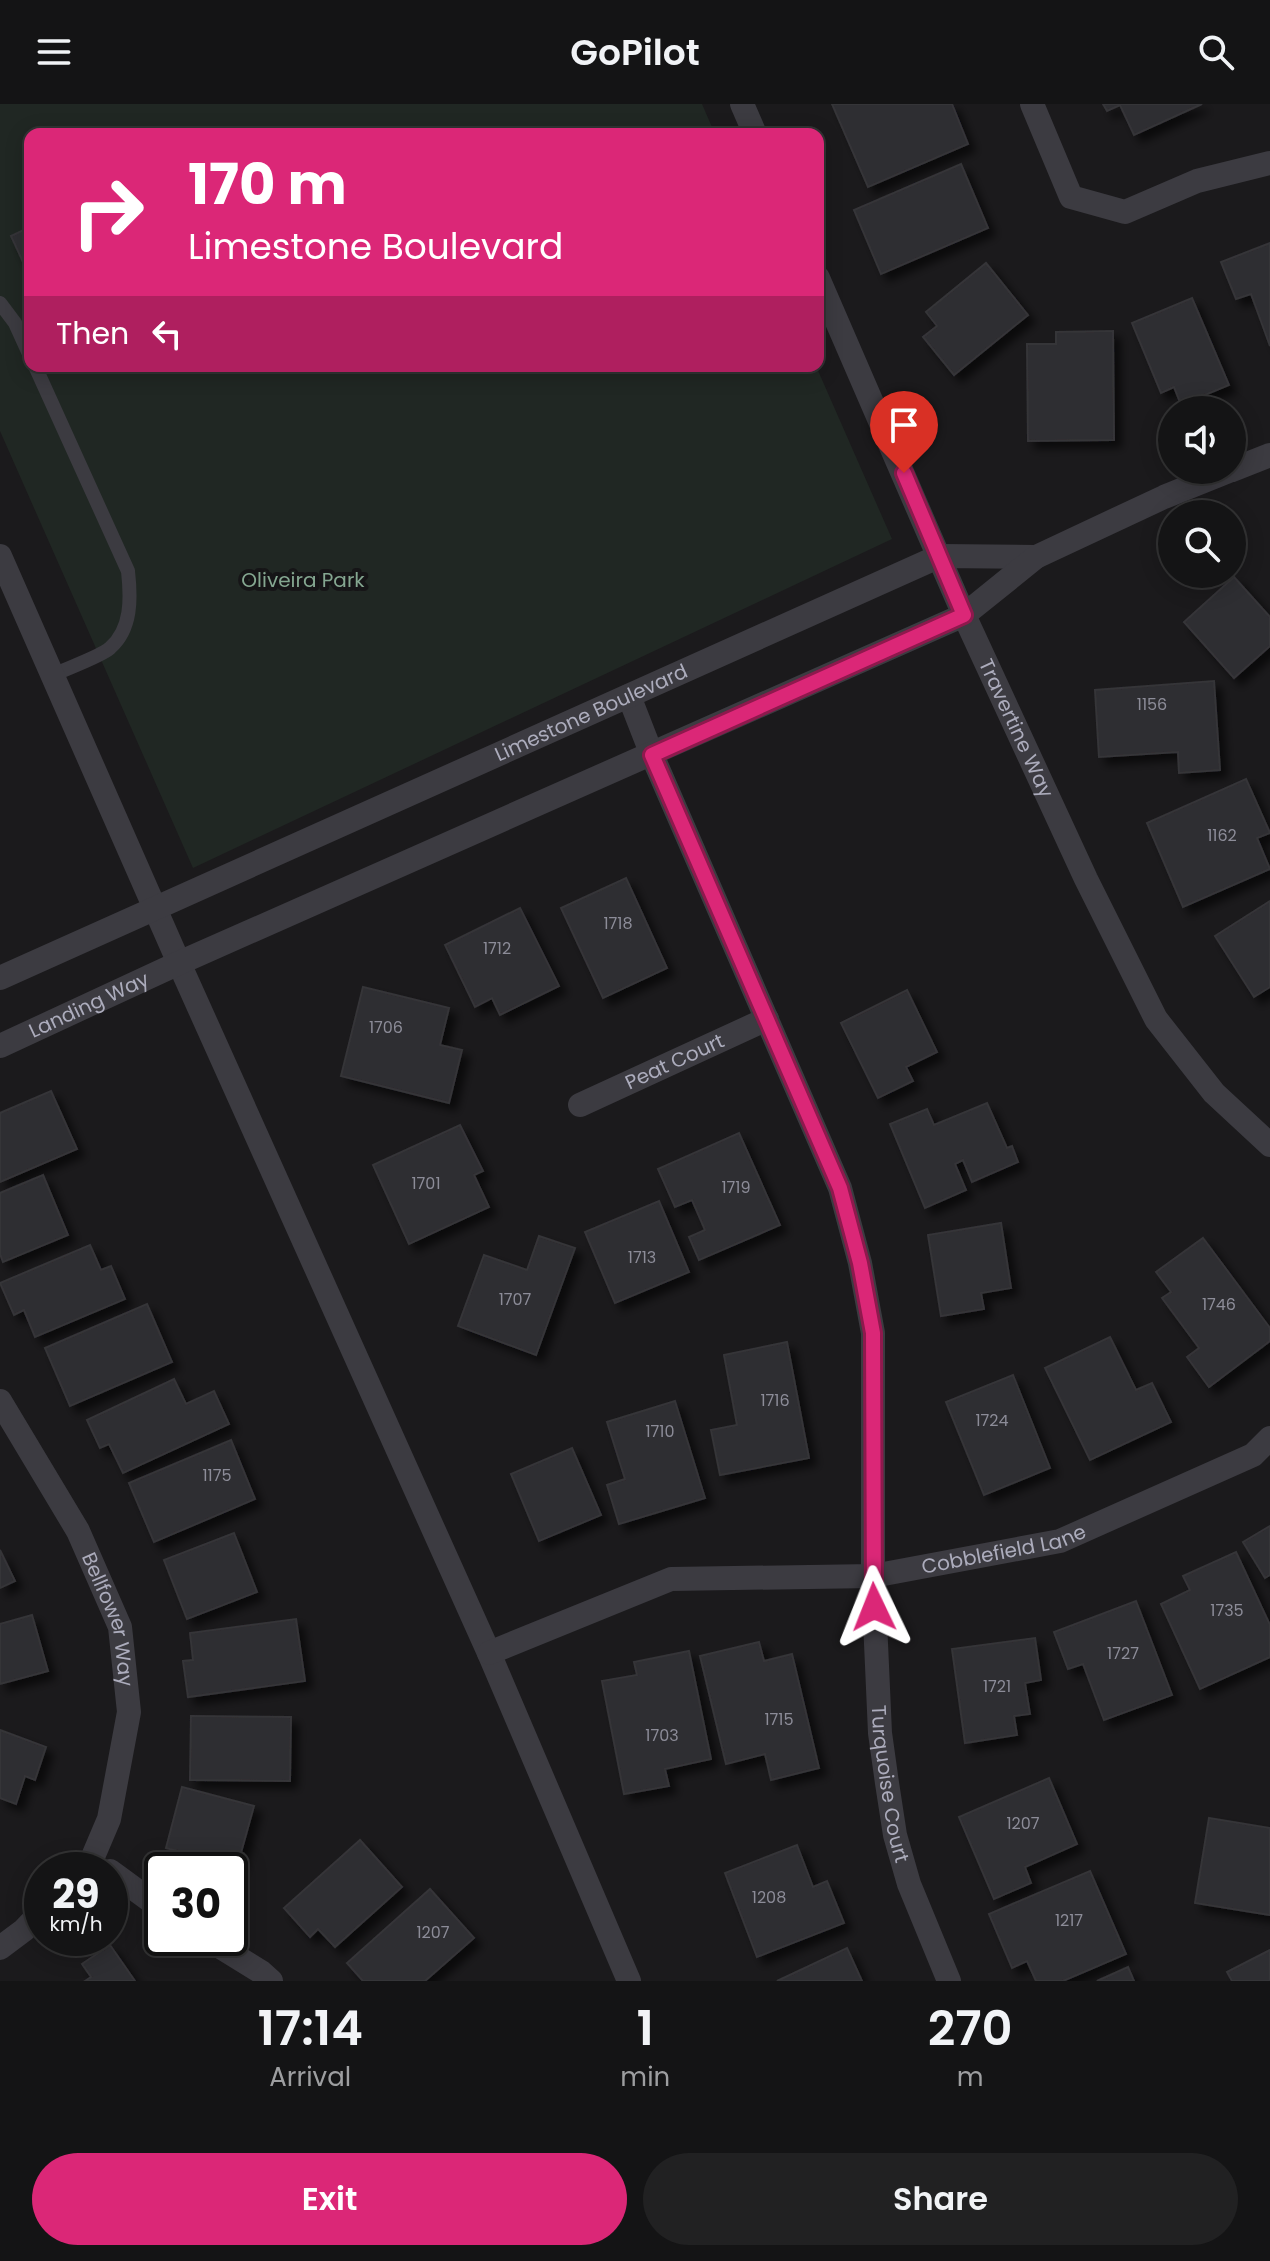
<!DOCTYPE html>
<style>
body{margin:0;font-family:Poppins,sans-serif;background:#212122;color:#f1f3f6;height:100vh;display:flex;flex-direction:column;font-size:30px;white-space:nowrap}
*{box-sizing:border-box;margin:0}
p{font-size:26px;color:#9d9ea0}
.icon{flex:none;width:44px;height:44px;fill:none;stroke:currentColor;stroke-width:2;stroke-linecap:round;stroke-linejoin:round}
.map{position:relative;height:1877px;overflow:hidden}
.drawer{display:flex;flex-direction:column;background:#141415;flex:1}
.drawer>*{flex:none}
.hud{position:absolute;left:24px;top:24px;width:800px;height:244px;border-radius:16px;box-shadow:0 4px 20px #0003,0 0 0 2px #333334;background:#db2777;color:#fff;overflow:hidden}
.fabs{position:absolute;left:1158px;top:292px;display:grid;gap:16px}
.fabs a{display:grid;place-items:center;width:88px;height:88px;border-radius:50%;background:#141415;box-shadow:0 4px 20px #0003,0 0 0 2px #333334;font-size:40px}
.speed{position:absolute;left:24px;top:1748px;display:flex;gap:16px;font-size:40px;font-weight:700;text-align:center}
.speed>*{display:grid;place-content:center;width:104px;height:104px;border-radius:50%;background:#141415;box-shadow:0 4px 20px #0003,0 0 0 2px #333334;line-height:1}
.speed small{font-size:20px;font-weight:400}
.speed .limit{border:4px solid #111;border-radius:12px;background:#fff;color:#111}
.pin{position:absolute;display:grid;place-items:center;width:68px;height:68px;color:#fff;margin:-82px -34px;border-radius:50% 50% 50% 0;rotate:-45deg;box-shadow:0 0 8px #0007}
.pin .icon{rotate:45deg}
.me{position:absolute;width:88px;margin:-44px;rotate:358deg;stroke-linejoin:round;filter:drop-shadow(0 0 6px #0008)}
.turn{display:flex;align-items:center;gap:28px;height:168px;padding:0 32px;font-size:36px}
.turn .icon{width:104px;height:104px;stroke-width:2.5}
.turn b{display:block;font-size:56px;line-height:68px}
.then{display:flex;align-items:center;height:76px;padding:0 32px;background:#0003;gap:16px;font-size:30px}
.eta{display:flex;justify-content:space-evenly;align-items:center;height:136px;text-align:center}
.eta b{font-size:48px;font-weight:600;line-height:56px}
.primary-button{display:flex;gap:16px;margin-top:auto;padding:16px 32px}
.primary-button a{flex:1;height:92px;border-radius:48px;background:#db2777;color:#fff;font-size:32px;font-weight:600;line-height:92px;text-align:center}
.primary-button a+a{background:#212122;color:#f1f3f6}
header{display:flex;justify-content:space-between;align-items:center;height:104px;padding:0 32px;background:#141415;font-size:36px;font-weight:600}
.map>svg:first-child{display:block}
.green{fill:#202723}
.building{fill:#2e2d30;stroke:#353438;stroke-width:2;filter:url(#shadow)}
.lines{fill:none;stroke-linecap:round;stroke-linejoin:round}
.lane{stroke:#3c3b41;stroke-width:14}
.street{stroke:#3c3b41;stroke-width:24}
.route-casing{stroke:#8e194d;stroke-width:20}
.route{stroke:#db2777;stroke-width:14}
.labels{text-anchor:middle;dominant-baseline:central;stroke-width:8;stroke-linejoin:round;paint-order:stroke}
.number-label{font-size:16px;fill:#8c8c98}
.park-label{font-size:20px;fill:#84a690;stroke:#161517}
.street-label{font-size:20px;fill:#acacbc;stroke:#161517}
</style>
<header><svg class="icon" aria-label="menu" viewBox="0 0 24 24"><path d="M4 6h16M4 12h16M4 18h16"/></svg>GoPilot<svg class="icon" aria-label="search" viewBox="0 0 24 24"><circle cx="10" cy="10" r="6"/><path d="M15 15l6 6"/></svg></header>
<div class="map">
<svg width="1270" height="1877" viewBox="0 0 1270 1877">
<defs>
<filter id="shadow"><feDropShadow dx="7" dy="7" stdDeviation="4" flood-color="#0009"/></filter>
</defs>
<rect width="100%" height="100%" fill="#1b1a1c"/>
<!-- green -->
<path class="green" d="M 0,0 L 702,0 L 715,30 L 30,30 L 30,262 L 816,262 L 892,435 L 193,764 L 0,327 Z"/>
<!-- building -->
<g class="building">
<path d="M 832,0 L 952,0 L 968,40 L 868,83 Z"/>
<path d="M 1103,0 L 1202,0 L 1134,31 L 1120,1 L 1107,7 Z"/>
<path d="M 961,60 L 988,124 L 881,170 L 854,106 Z"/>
<path d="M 30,123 L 30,173 L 11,132 Z"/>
<path d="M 1270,139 L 1270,242 L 1251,190 L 1236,195 L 1221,158 Z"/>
<path d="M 986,159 L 1028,211 L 954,271 L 923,233 L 937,222 L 926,208 Z"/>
<path d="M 1192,194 L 1229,281 L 1181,301 L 1174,283 L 1161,289 L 1132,219 Z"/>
<path d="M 1113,227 L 1114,336 L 1028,337 L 1027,240 L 1056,240 L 1056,228 Z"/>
<path d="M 1234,473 L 1270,513 L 1270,542 L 1234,574 L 1184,518 Z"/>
<path d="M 1214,577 L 1220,666 L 1179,669 L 1178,648 L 1099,653 L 1095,586 Z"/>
<path d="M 1246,675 L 1270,729 L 1257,734 L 1270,765 L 1183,803 L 1147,719 Z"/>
<path d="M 626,774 L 667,864 L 603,894 L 561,804 Z"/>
<path d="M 1270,797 L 1270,883 L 1254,893 L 1215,832 Z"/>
<path d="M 520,804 L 559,882 L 500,911 L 492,894 L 475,903 L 445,841 Z"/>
<path d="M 363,883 L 449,904 L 440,941 L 462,946 L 449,999 L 341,972 Z"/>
<path d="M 907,886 L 937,948 L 906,963 L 913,977 L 878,994 L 841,919 Z"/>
<path d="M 51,987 L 77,1045 L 0,1078 L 0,1009 Z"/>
<path d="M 987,999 L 1007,1044 L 1012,1042 L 1018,1058 L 972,1078 L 963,1056 L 955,1060 L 966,1086 L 925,1104 L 890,1020 L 927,1005 L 934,1021 Z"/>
<path d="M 460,1021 L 483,1067 L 474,1071 L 489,1103 L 409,1140 L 373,1061 Z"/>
<path d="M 739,1029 L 780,1121 L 699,1156 L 689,1133 L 705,1126 L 692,1096 L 675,1103 L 658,1065 Z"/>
<path d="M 43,1071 L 68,1131 L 3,1158 L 0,1150 L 0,1089 Z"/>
<path d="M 659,1097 L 689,1168 L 615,1199 L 585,1128 Z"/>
<path d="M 1001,1119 L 1011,1184 L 981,1189 L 984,1205 L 941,1212 L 928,1131 Z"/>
<path d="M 539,1132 L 575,1144 L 536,1251 L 458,1222 L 484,1151 L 527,1166 Z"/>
<path d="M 1203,1134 L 1270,1224 L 1270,1237 L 1209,1283 L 1187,1253 L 1199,1244 L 1162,1194 L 1171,1188 L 1156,1168 Z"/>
<path d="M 90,1141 L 101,1166 L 111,1162 L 125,1195 L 35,1233 L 24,1206 L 14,1211 L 0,1179 Z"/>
<path d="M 147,1200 L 172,1258 L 70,1302 L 45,1244 Z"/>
<path d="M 1110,1233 L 1136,1286 L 1152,1279 L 1171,1318 L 1090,1356 L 1045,1264 Z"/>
<path d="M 787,1238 L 809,1354 L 720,1371 L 711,1326 L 737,1321 L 724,1251 Z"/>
<path d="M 1013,1271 L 1050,1364 L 984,1391 L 946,1298 Z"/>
<path d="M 174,1275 L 186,1300 L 214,1287 L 229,1320 L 123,1369 L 109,1340 L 100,1344 L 87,1316 Z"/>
<path d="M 675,1297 L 705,1394 L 619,1420 L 607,1381 L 625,1375 L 607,1318 Z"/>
<path d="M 231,1336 L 255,1395 L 154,1438 L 129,1379 Z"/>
<path d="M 572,1344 L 601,1411 L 539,1437 L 511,1370 Z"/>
<path d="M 1270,1422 L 1270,1471 L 1265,1474 L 1243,1438 Z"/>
<path d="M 234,1429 L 257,1488 L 187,1515 L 164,1456 Z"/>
<path d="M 0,1446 L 15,1477 L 0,1484 Z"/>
<path d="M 1236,1448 L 1270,1521 L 1270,1553 L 1200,1585 L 1161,1500 L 1190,1486 L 1183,1472 Z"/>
<path d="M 1136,1497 L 1172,1591 L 1104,1616 L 1083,1560 L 1068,1565 L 1054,1528 Z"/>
<path d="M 32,1511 L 48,1567 L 0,1580 L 0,1520 Z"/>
<path d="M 296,1515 L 305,1577 L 188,1593 L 183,1557 L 193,1556 L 190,1529 Z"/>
<path d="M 1035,1534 L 1041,1576 L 1025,1579 L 1030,1610 L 1014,1612 L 1017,1631 L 965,1639 L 952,1545 Z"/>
<path d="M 759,1538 L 764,1557 L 792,1550 L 819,1664 L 771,1676 L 765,1650 L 726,1660 L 700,1552 Z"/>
<path d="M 689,1547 L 711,1655 L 665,1665 L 669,1682 L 624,1690 L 602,1577 L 637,1571 L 634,1558 Z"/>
<path d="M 191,1612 L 291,1613 L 290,1677 L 190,1676 Z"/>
<path d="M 0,1626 L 46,1643 L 35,1676 L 25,1672 L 16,1700 L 0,1694 Z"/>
<path d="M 1049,1674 L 1077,1740 L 1025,1763 L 1031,1779 L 994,1795 L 959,1713 Z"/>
<path d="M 182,1683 L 254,1702 L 237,1763 L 166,1744 Z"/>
<path d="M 1209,1714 L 1270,1724 L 1270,1811 L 1195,1799 Z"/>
<path d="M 360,1736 L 402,1783 L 335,1843 L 318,1825 L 310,1833 L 284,1804 Z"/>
<path d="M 797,1741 L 813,1783 L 827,1777 L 844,1819 L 757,1853 L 725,1769 Z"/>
<path d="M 1090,1767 L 1126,1850 L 1063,1877 L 1036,1877 L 1027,1857 L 1012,1864 L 989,1810 Z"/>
<path d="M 430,1785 L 474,1834 L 425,1877 L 363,1877 L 347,1859 Z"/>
<path d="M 110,1841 L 135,1877 L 85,1877 L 91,1873 L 82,1860 Z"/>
<path d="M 847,1844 L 862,1877 L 777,1877 Z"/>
<path d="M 1270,1846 L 1270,1877 L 1232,1877 L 1227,1868 Z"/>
<path d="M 1128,1863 L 1134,1877 L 1097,1877 Z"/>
</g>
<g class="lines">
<!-- lane -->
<g class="lane">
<path d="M 0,199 L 15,219 L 30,252"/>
<path d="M 35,262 L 128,467 C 131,494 132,525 110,544 C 102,552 65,565 53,571"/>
</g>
<!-- street -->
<g class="street">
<path d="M 742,0 L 755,30"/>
<path d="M 1032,0 L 1071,93 L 1125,108 L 1197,77 L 1270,59"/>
<path id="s1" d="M 818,174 L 964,511 L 1086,775 L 1156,915 L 1214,989 L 1270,1041"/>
<path d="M 1232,366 L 1270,351"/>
<path d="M 0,452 L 179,859 L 489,1549 L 629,1877"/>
<path id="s2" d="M 629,592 L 652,651 L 840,1084 L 860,1159 L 873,1229 L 873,1472 L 880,1629 L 887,1679 L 895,1731 L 909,1780 L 949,1877"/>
<path id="s3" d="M 0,874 L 940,452 L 1036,453"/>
<path id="s4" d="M 0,942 L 179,859 L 964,511 L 1036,453 L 1164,393 L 1231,366"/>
<path id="s5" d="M 580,1001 L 767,915"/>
<path id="s6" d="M 0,1297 L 78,1427 L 120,1523 L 129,1608 L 109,1715 L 92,1755 L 82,1766"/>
<path id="s7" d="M 489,1549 L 671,1475 L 873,1472 L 1060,1437 L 1253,1351 L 1270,1334"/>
<path d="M 110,1767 L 162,1805"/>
<path d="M 206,1834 L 261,1868 L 271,1877"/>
<path d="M 0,1844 L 24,1826 L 42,1807"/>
</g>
</g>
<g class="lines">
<!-- route casing -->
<g class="route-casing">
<path id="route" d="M 874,1503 L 873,1229 L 860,1159 L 840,1084 L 652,651 L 964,511 L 904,369"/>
</g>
<!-- route -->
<use href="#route" class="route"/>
</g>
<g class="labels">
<!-- number labels -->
<g class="number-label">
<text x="1152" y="600">1156</text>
<text x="1222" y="731">1162</text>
<text x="618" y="819">1718</text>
<text x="497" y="844">1712</text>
<text x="386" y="923">1706</text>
<text x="426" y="1079">1701</text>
<text x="736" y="1083">1719</text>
<text x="642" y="1153">1713</text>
<text x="515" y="1195">1707</text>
<text x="1219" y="1200">1746</text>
<text x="775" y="1296">1716</text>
<text x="992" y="1316">1724</text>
<text x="660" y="1327">1710</text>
<text x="217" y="1371">1175</text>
<text x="1227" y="1506">1735</text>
<text x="1123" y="1549">1727</text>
<text x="997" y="1582">1721</text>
<text x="779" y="1615">1715</text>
<text x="662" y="1631">1703</text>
<text x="1023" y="1719">1207</text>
<text x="769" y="1793">1208</text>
<text x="1069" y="1816">1217</text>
<text x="433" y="1828">1207</text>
</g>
<!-- park labels -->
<g class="park-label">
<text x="303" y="476">Oliveira Park</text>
</g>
<!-- street labels -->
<g class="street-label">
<text stroke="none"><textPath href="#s3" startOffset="648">Limestone Boulevard</textPath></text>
<text stroke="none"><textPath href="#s1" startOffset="492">Travertine Way</textPath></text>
<text stroke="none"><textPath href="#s4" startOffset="98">Landing Way</textPath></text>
<text stroke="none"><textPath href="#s5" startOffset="104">Peat Court</textPath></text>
<text stroke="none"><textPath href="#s7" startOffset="532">Cobblefield Lane</textPath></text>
<text stroke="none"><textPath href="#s6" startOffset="246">Bellfower Way</textPath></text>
<text stroke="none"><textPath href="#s2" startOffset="1136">Turquoise Court</textPath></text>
</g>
</g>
</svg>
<div class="fabs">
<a><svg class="icon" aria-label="sound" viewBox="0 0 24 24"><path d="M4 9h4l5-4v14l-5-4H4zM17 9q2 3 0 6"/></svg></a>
<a><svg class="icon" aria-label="search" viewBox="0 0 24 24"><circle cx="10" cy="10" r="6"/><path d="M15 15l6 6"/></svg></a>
</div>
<div class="speed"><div>29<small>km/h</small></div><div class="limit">30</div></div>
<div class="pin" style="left:904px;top:369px;background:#d93025"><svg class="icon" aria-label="arrive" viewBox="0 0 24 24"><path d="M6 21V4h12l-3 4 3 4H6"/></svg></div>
<svg class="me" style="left:874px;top:1503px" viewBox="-20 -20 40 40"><path d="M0-17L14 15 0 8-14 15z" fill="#db2777" stroke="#fff" stroke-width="4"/></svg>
<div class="hud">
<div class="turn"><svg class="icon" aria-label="right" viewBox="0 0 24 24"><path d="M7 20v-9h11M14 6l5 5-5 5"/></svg><div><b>170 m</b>Limestone Boulevard</div></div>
<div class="then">Then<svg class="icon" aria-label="left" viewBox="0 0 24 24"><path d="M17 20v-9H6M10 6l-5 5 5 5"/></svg></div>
</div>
</div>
<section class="drawer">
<div class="eta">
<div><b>17:14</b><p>Arrival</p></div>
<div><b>1</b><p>min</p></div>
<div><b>270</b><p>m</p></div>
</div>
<div class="primary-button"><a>Exit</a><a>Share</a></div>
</section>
